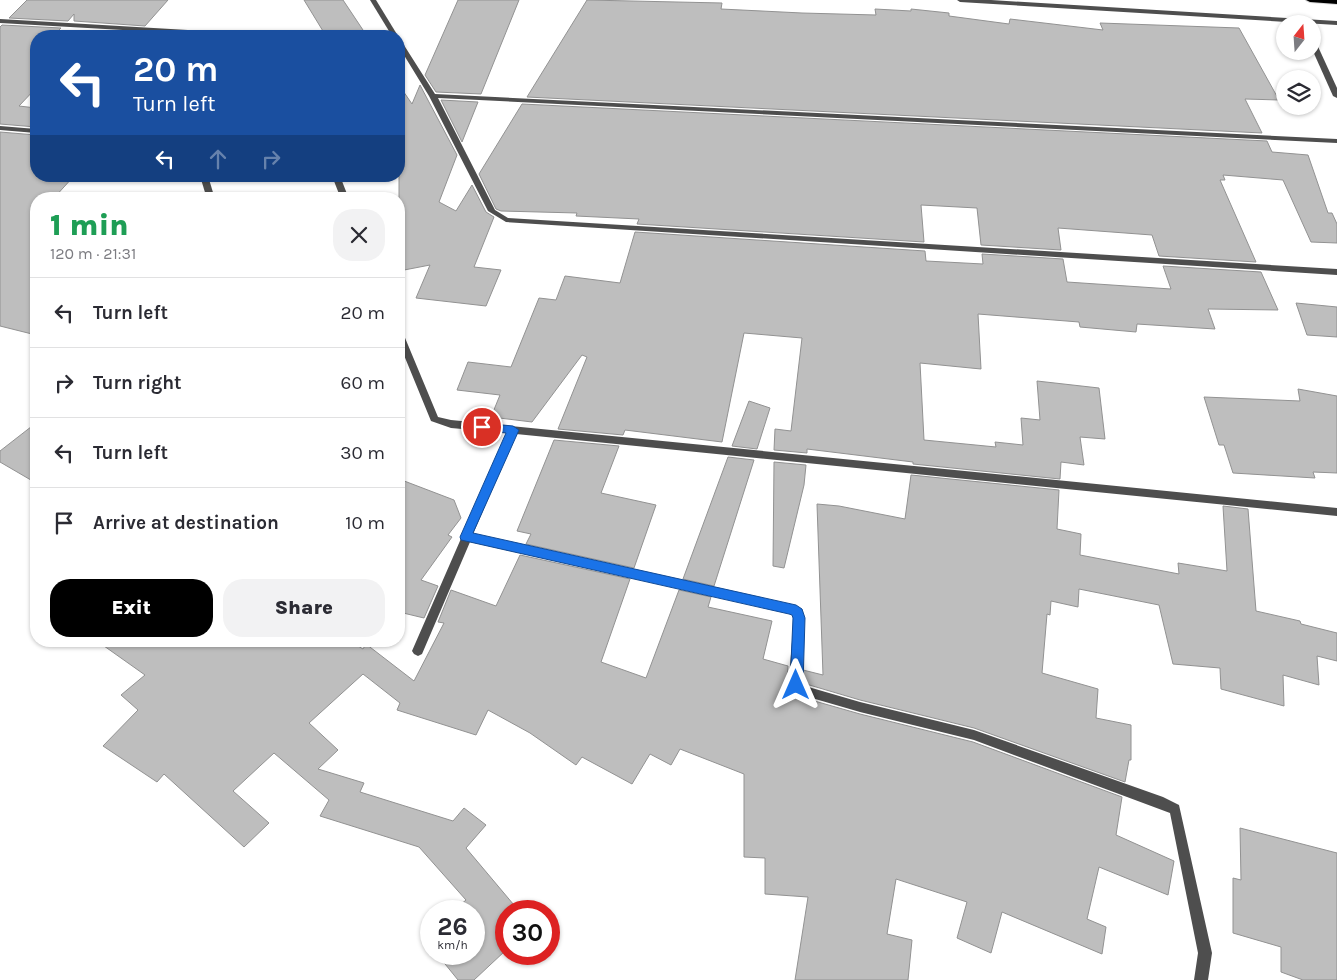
<!DOCTYPE html>
<meta charset="utf-8">
<style>
body{margin:0;font-family:Karla,sans-serif;background:#f2f2f3;color:#2b2b33;height:100vh;display:flex;flex-direction:column;font-size:19px;white-space:nowrap}
*{box-sizing:border-box;margin:0}
p{font-size:16px;color:#7c7c81}
.icon{flex:none;width:28px;height:28px;fill:none;stroke:currentColor;stroke-width:2;stroke-linecap:round;stroke-linejoin:round}
.map{position:relative;flex:1;overflow:hidden}
.side{position:absolute;left:30px;top:192px;width:375px;height:455px;display:flex;flex-direction:column;background:#fff;border-radius:20px;box-shadow:0 1px 4px #0004}
.side>*{flex:none}
.banner{position:absolute;left:30px;top:30px;width:375px;height:152px;border-radius:20px;box-shadow:0 1px 4px #0004;background:#1a4fa0;color:#fff;overflow:hidden}
.needle{width:32px;rotate:17deg}
.tools{position:absolute;left:1276px;top:15px;display:grid;gap:10px}
.tools a{display:grid;place-items:center;width:45px;height:45px;border-radius:50%;background:#fff;box-shadow:0 1px 4px #0004;font-size:25px}
.speed{position:absolute;left:420px;top:900px;display:flex;gap:10px;font-size:25px;font-weight:700;text-align:center}
.speed>*{display:grid;place-content:center;width:65px;height:65px;border-radius:50%;background:#fff;box-shadow:0 1px 4px #0004;line-height:1}
.speed small{font-size:12px;font-weight:400}
.speed .limit{border:8px solid #d22;background:#fff;color:#111}
.pin{position:absolute;display:grid;place-items:center;width:42px;height:42px;color:#fff;margin:-21px;border:2px solid #fff;border-radius:50%;box-shadow:0 1px 5px #0007}
.me{position:absolute;width:55px;margin:-28px;rotate:0deg;stroke-linejoin:round;filter:drop-shadow(0 0 4px #0008)}
.turn{display:flex;align-items:center;gap:18px;height:105px;padding:0 20px;font-size:22px}
.turn .icon{width:65px;height:65px;stroke-width:2.5}
.turn b{display:block;font-size:35px;line-height:42px}
.lanes{display:flex;align-items:center;height:48px;padding:0 20px;background:#0003;justify-content:center;gap:25px;direction:ltr}
.lanes .off{opacity:.35}
.round{display:grid;place-items:center;flex:none;width:52px;height:52px;border-radius:20px;background:#f2f2f3}
.headline{display:flex;align-items:center;justify-content:space-between;height:85px;padding:0 20px}
h1{font-size:30px;font-weight:800;line-height:38px;color:#1e9e55}
.button{display:flex;gap:10px;margin-top:auto;padding:10px 20px}
.button a{flex:1;height:58px;border-radius:20px;background:#000;color:#fff;font-size:20px;font-weight:800;line-height:58px;text-align:center}
.button a+a{background:#f2f2f3;color:#2b2b33}
ul{padding:0;list-style:none}
li{display:flex;align-items:center;gap:15px;height:70px;padding:0 20px;border-top:1px solid #e1e1e2}
li div{flex:1}
li b{display:block;font-size:19px}
li em{font-style:normal}
.map>svg:first-child{display:block}
.building{fill:#bebebe;stroke:#929292}
.lines{fill:none;stroke-linecap:round;stroke-linejoin:round}
.primary-casing{stroke:#dbdbdb;stroke-width:2}
.minor{fill:#4e4e4e;fill-rule:evenodd}
.tertiary{fill:#4e4e4e;fill-rule:evenodd}
.primary{fill:#000;fill-rule:evenodd}
.route{fill:#1a73e8;stroke:#114b97}
</style>
<div class="map">
<svg width="1337" height="980" viewBox="0 0 1337 980">
<rect width="100%" height="100%" fill="#fff"/>
<!-- building -->
<g class="building">
<path d="M 27,0 L 168,0 L 145,26 L 74,21 L 74,14 L 68,21 L 9,18 Z"/>
<path d="M 304,0 L 343,0 L 367,36 L 326,36 Z"/>
<path d="M 458,0 L 519,0 L 481,94 L 436,92 L 425,75 Z"/>
<path d="M 587,0 L 722,3 L 721,9 L 802,13 L 876,15 L 875,9 L 911,11 L 911,9 L 949,13 L 949,16 L 1009,24 L 1010,19 L 1103,30 L 1100,23 L 1239,28 L 1279,100 L 1245,99 L 1262,133 L 527,97 Z"/>
<path d="M 2,25 L 61,28 L 53,36 L 36,36 L 36,88 L 19,106 L 36,108 L 36,127 L 0,124 L 0,27 Z"/>
<path d="M 399,85 L 412,104 L 420,85 L 457,155 L 439,202 L 456,211 L 472,185 L 486,212 L 494,217 L 474,267 L 501,270 L 486,306 L 416,298 L 430,265 L 399,271 Z"/>
<path d="M 441,100 L 478,102 L 462,142 Z"/>
<path d="M 522,104 L 1267,141 L 1272,152 L 1308,155 L 1328,213 L 1332,213 L 1337,224 L 1337,243 L 1311,242 L 1283,180 L 1223,175 L 1225,180 L 1220,180 L 1256,262 L 1159,256 L 1152,235 L 1058,228 L 1061,250 L 981,245 L 977,208 L 921,205 L 924,242 L 637,224 L 639,219 L 576,216 L 577,213 L 501,211 L 496,209 L 479,174 Z"/>
<path d="M 0,132 L 36,135 L 36,176 L 74,176 L 53,199 L 36,199 L 36,335 L 0,326 Z"/>
<path d="M 635,232 L 925,251 L 926,261 L 983,264 L 982,254 L 1063,259 L 1067,282 L 1171,289 L 1163,266 L 1261,272 L 1278,310 L 1208,309 L 1215,329 L 1137,324 L 1136,332 L 1080,327 L 1079,322 L 978,314 L 981,369 L 920,363 L 924,440 L 996,447 L 995,442 L 1023,445 L 1021,418 L 1040,420 L 1037,381 L 1099,388 L 1105,439 L 1080,437 L 1084,465 L 1061,462 L 1060,479 L 913,464 L 913,462 L 807,449 L 807,453 L 774,450 L 775,429 L 791,431 L 802,338 L 744,333 L 722,442 L 625,430 L 623,435 L 558,429 L 587,357 L 582,355 L 532,422 L 491,417 L 500,395 L 457,390 L 468,362 L 511,367 L 539,298 L 556,300 L 565,276 L 620,283 Z"/>
<path d="M 1296,303 L 1337,307 L 1337,337 L 1307,335 Z"/>
<path d="M 1298,389 L 1337,396 L 1337,473 L 1313,472 L 1315,478 L 1233,473 L 1224,445 L 1219,445 L 1204,397 L 1300,401 Z"/>
<path d="M 749,401 L 770,408 L 757,449 L 732,446 Z"/>
<path d="M 36,423 L 36,483 L 0,462 L 0,451 Z"/>
<path d="M 554,440 L 619,446 L 601,493 L 656,505 L 634,568 L 526,544 L 531,534 L 517,531 Z"/>
<path d="M 728,457 L 754,460 L 714,586 L 683,579 Z"/>
<path d="M 774,462 L 806,465 L 804,485 L 784,568 L 773,566 Z"/>
<path d="M 911,475 L 1059,490 L 1057,529 L 1081,534 L 1080,555 L 1179,574 L 1178,563 L 1227,571 L 1223,506 L 1248,509 L 1256,611 L 1300,621 L 1301,624 L 1337,633 L 1337,661 L 1317,656 L 1319,685 L 1283,675 L 1284,706 L 1221,689 L 1220,668 L 1173,664 L 1159,605 L 1079,589 L 1078,607 L 1051,601 L 1050,615 L 1047,614 L 1042,673 L 1098,689 L 1096,718 L 1131,725 L 1131,760 L 1129,760 L 1125,782 L 974,728 L 860,700 L 806,684 L 803,681 L 803,670 L 823,675 L 817,504 L 839,506 L 905,519 Z"/>
<path d="M 399,479 L 454,500 L 461,518 L 448,535 L 452,537 L 421,580 L 438,586 L 424,618 L 399,612 Z"/>
<path d="M 520,555 L 630,579 L 601,662 L 646,678 L 679,590 L 711,597 L 708,607 L 772,621 L 763,659 L 788,666 L 787,678 L 790,689 L 797,696 L 860,714 L 973,742 L 1122,797 L 1116,835 L 1174,861 L 1168,895 L 1099,867 L 1087,919 L 1106,927 L 1102,954 L 1002,912 L 991,953 L 957,938 L 967,902 L 896,879 L 887,934 L 912,940 L 908,980 L 795,980 L 808,897 L 765,894 L 765,858 L 744,857 L 744,774 L 680,749 L 671,765 L 650,754 L 632,784 L 582,757 L 576,765 L 530,733 L 488,710 L 476,735 L 397,710 L 400,703 L 363,674 L 309,723 L 338,750 L 318,769 L 364,783 L 360,792 L 453,821 L 464,808 L 486,825 L 466,848 L 519,911 L 506,911 L 506,953 L 505,951 L 474,980 L 458,980 L 437,954 L 474,954 L 474,911 L 453,911 L 466,900 L 419,847 L 320,816 L 329,800 L 274,753 L 233,791 L 269,823 L 244,847 L 164,774 L 157,782 L 103,746 L 138,710 L 121,695 L 145,675 L 97,641 L 350,641 L 363,649 L 366,644 L 414,681 L 444,623 L 438,622 L 451,590 L 496,606 Z"/>
<path d="M 1240,828 L 1337,853 L 1337,980 L 1303,980 L 1281,972 L 1281,947 L 1233,933 L 1233,878 L 1241,880 Z"/>
</g>
<g class="lines">
<!-- primary casing -->
<g class="primary-casing">
<path id="primary" d="M 1306,0 L 1337,0 L 1337,4 L 1310,2 Z"/>
</g>
<!-- minor -->
<g class="minor">
<path d="M 370,0 L 376,0 L 398,36 L 392,36 Z"/>
<path d="M 0,19 L 258,34 L 261,36 L 228,36 L 0,23 Z"/>
<path d="M 1312,38 L 1315,40 L 1337,88 L 1337,98 L 1333,96 L 1312,49 Z"/>
<path d="M 399,40 L 402,42 L 435,94 L 1337,139 L 1337,143 L 438,98 L 495,210 L 508,218 L 1337,269 L 1337,275 L 506,222 L 488,211 L 429,96 L 399,47 Z"/>
<path d="M 0,126 L 36,129 L 36,133 L 0,130 Z"/>
<path d="M 200,176 L 208,176 L 215,199 L 207,199 Z"/>
<path d="M 332,176 L 340,176 L 349,199 L 341,199 Z"/>
<path d="M 399,330 L 403,333 L 438,417 L 451,420 L 1337,508 L 1337,516 L 516,434 L 473,534 L 795,606 L 802,609 L 804,618 L 801,678 L 801,682 L 805,686 L 860,702 L 974,730 L 1163,797 L 1179,805 L 1212,953 L 1208,980 L 1194,980 L 1198,953 L 1170,813 L 974,740 L 860,712 L 798,694 L 792,689 L 789,678 L 794,618 L 793,615 L 790,613 L 470,542 L 422,654 L 418,656 L 414,654 L 412,651 L 507,433 L 451,428 L 431,421 L 399,343 Z"/>
</g>
<!-- tertiary -->
<path class="tertiary" d="M 957,0 L 991,0 L 1337,21 L 1337,25 L 960,2 Z"/>
<!-- primary -->
<use href="#primary" class="primary"/>
</g>
<!-- route -->
<path class="route" d="M 482,423 L 513,426 L 519,430 L 473,533 L 796,605 L 802,609 L 805,618 L 803,685 L 801,689 L 796,691 L 792,689 L 790,685 L 793,618 L 792,615 L 789,614 L 461,540 L 460,537 L 506,433 L 478,430 L 477,427 L 478,424 Z"/>
</svg>
<div class="tools">
<a><svg class="needle" viewBox="-14 -14 28 28"><path d="M0-13l5 13h-10z" fill="#e53935"/><path d="M0 13l5-13h-10z" fill="#7c7c81"/></svg></a>
<a><svg class="icon" aria-label="layers" viewBox="0 0 24 24"><path d="M12 4l9 5-9 5-9-5zM3 14l9 5 9-5"/></svg></a>
</div>
<div class="speed"><div>26<small>km/h</small></div><div class="limit">30</div></div>
<div class="pin" style="left:482px;top:427px;background:#d93025"><svg class="icon" aria-label="arrive" viewBox="0 0 24 24"><path d="M6 21V4h12l-3 4 3 4H6"/></svg></div>
<svg class="me" style="left:796px;top:685px" viewBox="-20 -20 40 40"><path d="M0-17L14 15 0 8-14 15z" fill="#1a73e8" stroke="#fff" stroke-width="4"/></svg>
<div class="banner">
<div class="turn"><svg class="icon" aria-label="left" viewBox="0 0 24 24"><path d="M17 20v-9H6M10 6l-5 5 5 5"/></svg><div><b>20 m</b>Turn left</div></div>
<div class="lanes"><svg class="icon" aria-label="left" viewBox="0 0 24 24"><path d="M17 20v-9H6M10 6l-5 5 5 5"/></svg><svg class="icon off" aria-label="ahead" viewBox="0 0 24 24"><path d="M12 20V5M6 11l6-6 6 6"/></svg><svg class="icon off" aria-label="right" viewBox="0 0 24 24"><path d="M7 20v-9h11M14 6l5 5-5 5"/></svg></div>
</div>
<section class="side">
<div class="headline"><div><h1>1 min</h1><p>120 m · 21:31</p></div><a class="round"><svg class="icon" aria-label="close" viewBox="0 0 24 24"><path d="M6 6l12 12M18 6L6 18"/></svg></a></div>
<ul>
<li><svg class="icon" aria-label="left" viewBox="0 0 24 24"><path d="M17 20v-9H6M10 6l-5 5 5 5"/></svg><div><b>Turn left</b></div><em>20 m</em></li>
<li><svg class="icon" aria-label="right" viewBox="0 0 24 24"><path d="M7 20v-9h11M14 6l5 5-5 5"/></svg><div><b>Turn right</b></div><em>60 m</em></li>
<li><svg class="icon" aria-label="left" viewBox="0 0 24 24"><path d="M17 20v-9H6M10 6l-5 5 5 5"/></svg><div><b>Turn left</b></div><em>30 m</em></li>
<li><svg class="icon" aria-label="arrive" viewBox="0 0 24 24"><path d="M6 21V4h12l-3 4 3 4H6"/></svg><div><b>Arrive at destination</b></div><em>10 m</em></li>
</ul>
<div class="button"><a>Exit</a><a>Share</a></div>
</section>
</div>
